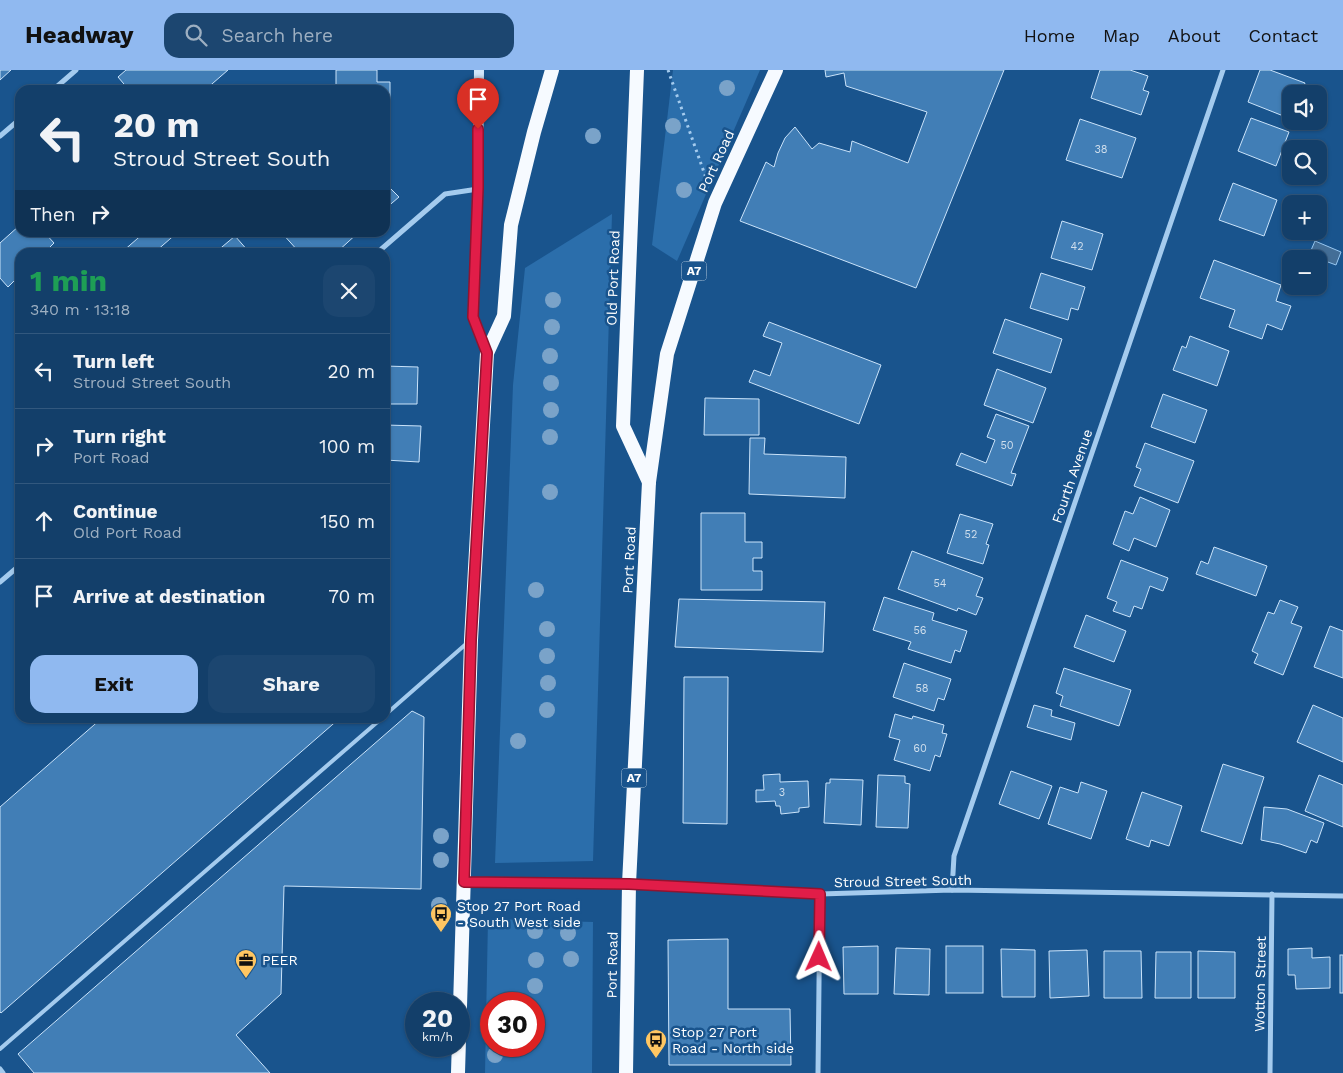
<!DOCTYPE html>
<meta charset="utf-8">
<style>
body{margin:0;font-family:"Work Sans",sans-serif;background:#1c4670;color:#f1f3f6;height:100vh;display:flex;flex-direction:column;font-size:19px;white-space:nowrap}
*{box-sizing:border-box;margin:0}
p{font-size:16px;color:#9dafc1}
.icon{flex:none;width:28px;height:28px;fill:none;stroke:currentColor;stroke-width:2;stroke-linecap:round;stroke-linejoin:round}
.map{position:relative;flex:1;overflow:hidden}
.drawer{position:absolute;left:15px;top:178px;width:375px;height:475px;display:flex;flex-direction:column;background:#133f6a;border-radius:15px;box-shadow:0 1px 4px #0004,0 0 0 1px #32587e}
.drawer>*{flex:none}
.hud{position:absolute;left:15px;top:15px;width:375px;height:152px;border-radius:15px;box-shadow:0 1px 4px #0004,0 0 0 1px #32587e;background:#133f6a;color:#f1f3f6;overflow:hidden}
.tools{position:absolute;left:1282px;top:15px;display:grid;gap:10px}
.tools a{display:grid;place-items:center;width:45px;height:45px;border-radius:10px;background:#133f6a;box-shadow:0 1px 4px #0004,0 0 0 1px #32587e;font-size:25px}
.speed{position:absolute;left:405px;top:922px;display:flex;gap:10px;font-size:25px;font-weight:700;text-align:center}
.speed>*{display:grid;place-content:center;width:65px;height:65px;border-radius:50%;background:#133f6a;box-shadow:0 1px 4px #0004,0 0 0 1px #32587e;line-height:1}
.speed small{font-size:12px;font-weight:400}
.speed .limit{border:8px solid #d22;background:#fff;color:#111}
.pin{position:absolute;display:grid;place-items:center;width:42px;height:42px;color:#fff;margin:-51px -21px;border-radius:50% 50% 50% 0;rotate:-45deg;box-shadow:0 0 5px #0007}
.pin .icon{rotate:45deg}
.me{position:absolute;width:55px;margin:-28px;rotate:1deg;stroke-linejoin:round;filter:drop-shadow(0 0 4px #0008)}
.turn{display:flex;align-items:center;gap:18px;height:105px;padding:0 15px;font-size:22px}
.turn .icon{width:65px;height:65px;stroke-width:2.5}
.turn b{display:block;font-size:35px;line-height:42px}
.then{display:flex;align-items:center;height:48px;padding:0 15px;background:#0003;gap:10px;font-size:19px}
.round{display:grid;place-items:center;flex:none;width:52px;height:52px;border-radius:15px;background:#1c4670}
.overview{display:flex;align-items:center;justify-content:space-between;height:85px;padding:0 15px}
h1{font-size:30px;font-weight:700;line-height:38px;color:#1e9e55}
.action{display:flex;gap:10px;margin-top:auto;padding:10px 15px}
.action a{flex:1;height:58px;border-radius:15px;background:#90b9f0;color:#111;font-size:20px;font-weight:700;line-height:58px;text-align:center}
.action a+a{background:#1c4670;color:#f1f3f6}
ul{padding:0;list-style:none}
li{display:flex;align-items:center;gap:15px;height:75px;padding:0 15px;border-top:1px solid #32587e}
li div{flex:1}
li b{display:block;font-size:19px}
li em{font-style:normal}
header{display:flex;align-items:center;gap:30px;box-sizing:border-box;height:70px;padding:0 25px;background:#90b9f0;color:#111}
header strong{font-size:24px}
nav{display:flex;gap:28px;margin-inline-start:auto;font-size:18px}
.search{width:350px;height:45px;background:#1c4670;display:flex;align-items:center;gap:12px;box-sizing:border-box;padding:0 18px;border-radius:15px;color:#9dafc1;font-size:19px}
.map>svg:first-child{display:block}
.green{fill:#2b6eab;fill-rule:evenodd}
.water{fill:#436e97;stroke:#97c7f1}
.building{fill:#417eb6;stroke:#cae3fa}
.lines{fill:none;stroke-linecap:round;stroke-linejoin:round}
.path{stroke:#a4cbee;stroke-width:3;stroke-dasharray:2.5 4;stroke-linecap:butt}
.service{stroke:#a4cbee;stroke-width:4}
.minor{stroke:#a4cbee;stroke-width:5}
.secondary{stroke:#d2e6fa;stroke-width:10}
.trunk{stroke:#f6faff;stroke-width:14}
.tree{fill:#7aa3c9}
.route-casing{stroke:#92132f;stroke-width:12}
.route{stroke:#e11d48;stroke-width:9}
.labels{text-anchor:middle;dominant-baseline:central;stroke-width:5;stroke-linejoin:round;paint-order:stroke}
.number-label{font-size:11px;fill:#d0dfed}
.shield{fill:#19548d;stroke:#baccdd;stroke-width:1}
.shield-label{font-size:12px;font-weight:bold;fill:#fff}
.street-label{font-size:14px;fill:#fff;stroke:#19548d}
.poi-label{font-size:14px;fill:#fff;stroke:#19548d;text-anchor:start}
</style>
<header>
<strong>Headway</strong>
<div class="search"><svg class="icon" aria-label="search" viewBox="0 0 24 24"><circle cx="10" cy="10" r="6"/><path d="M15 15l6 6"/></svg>Search here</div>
<nav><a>Home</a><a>Map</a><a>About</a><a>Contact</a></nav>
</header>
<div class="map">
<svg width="1343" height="1003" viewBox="0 0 1343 1003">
<rect width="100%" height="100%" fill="#19548d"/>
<!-- green -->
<g class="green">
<path d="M 673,0 L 760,0 L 677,191 L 652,175 Z"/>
<path d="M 612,144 L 593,791 L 495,793 L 513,315 L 525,198 Z"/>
<path d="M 488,849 L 593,852 L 592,1003 L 485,1003 ZM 491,934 L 534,934 L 534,976 L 491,976 Z"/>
</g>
<!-- water -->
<path class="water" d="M 1315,171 L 1341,182 L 1336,195 L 1309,185 Z"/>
<!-- building -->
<g class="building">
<path d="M 0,0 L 11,0 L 0,10 Z"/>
<path d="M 126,0 L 228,0 L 205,20 L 129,20 L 118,7 Z"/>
<path d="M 336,0 L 377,0 L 377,12 L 390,12 L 390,54 L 385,54 L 385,20 L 336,20 Z"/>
<path d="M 825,0 L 1004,0 L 916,218 L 740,151 L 766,92 L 774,97 L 778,83 L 785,68 L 795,57 L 812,79 L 819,73 L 850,82 L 852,71 L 908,93 L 927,42 L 846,16 L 844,3 L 826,7 Z"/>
<path d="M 1100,0 L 1130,0 L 1148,6 L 1143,20 L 1149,22 L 1141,45 L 1091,28 Z"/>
<path d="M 1260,0 L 1270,0 L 1305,13 L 1301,24 L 1291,24 L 1291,49 L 1248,32 Z"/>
<path d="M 1251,48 L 1289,62 L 1276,96 L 1238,81 Z"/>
<path d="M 1080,49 L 1136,68 L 1122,108 L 1066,90 Z"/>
<path d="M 385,113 L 399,127 L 385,139 Z"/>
<path d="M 1233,113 L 1277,130 L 1264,166 L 1219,150 Z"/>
<path d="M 1062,151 L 1103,164 L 1092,200 L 1051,188 Z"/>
<path d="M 20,155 L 20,162 L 44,162 L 54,173 L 45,182 L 20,182 L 20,205 L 8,217 L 0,208 L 0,173 Z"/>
<path d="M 145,162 L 178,162 L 155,182 L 122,182 Z"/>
<path d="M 281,162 L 359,162 L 337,182 L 299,182 Z"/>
<path d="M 235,166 L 249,182 L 216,182 Z"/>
<path d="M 1214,190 L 1281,215 L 1276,231 L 1291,236 L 1282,260 L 1267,254 L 1262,269 L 1229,257 L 1235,240 L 1200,228 Z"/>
<path d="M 1041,203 L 1085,217 L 1078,240 L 1071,238 L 1068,250 L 1030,238 Z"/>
<path d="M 1005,249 L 1062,269 L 1051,303 L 993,283 Z"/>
<path d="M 769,252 L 881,295 L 859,354 L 749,312 L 754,300 L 770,306 L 782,273 L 763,266 Z"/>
<path d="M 1190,266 L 1229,281 L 1217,316 L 1173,300 L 1182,276 L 1186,278 Z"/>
<path d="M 385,296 L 418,297 L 417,334 L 385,334 Z"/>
<path d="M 997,299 L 1046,318 L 1033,353 L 984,335 Z"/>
<path d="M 1163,324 L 1207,340 L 1195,373 L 1151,357 Z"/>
<path d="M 705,328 L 759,329 L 759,365 L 704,365 Z"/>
<path d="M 996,344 L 1029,356 L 1011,403 L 1016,404 L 1012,416 L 956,395 L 961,383 L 986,393 L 995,370 L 987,367 Z"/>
<path d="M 385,355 L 421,356 L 419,392 L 385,390 Z"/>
<path d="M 750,368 L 765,368 L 764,384 L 846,387 L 845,428 L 749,424 Z"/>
<path d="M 1145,373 L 1194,391 L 1178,433 L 1134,416 L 1141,399 L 1136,397 Z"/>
<path d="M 1140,427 L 1170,440 L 1156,477 L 1134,468 L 1129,481 L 1113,474 L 1125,441 L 1133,444 Z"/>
<path d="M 701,443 L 745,443 L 745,472 L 762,472 L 762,488 L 753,488 L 753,501 L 762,501 L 762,520 L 701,520 Z"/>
<path d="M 960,444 L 993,454 L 986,474 L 989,475 L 983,494 L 947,483 Z"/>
<path d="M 1214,477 L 1267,496 L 1256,526 L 1196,504 L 1201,491 L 1208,494 Z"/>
<path d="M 912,481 L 983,508 L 976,526 L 983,528 L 976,545 L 958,538 L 957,541 L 898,519 Z"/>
<path d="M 1121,490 L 1168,508 L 1163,521 L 1150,516 L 1142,539 L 1134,536 L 1130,547 L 1113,541 L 1117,532 L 1107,528 Z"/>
<path d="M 884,527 L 934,543 L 932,550 L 967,561 L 960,582 L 955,580 L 951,593 L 908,579 L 911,572 L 873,560 Z"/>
<path d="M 679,529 L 825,532 L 823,582 L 675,577 Z"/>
<path d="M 1280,530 L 1298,537 L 1291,553 L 1302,557 L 1283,605 L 1254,593 L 1258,584 L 1252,581 L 1268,542 L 1274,544 Z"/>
<path d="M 1086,545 L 1126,561 L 1114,592 L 1074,577 Z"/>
<path d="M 1330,556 L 1343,561 L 1343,608 L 1314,597 Z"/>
<path d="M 904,593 L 951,609 L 944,630 L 938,628 L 934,641 L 893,627 Z"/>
<path d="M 1064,598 L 1131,620 L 1119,656 L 1060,636 L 1063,626 L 1056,623 Z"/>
<path d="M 684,607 L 728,607 L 727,754 L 683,753 Z"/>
<path d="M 1034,635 L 1052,640 L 1051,646 L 1075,653 L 1071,670 L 1027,657 Z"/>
<path d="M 1313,635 L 1343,648 L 1343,692 L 1297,672 Z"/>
<path d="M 412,641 L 424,647 L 421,819 L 284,816 L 281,924 L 236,965 L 270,1003 L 34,1003 L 18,984 Z"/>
<path d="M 895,644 L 912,649 L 913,646 L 944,655 L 942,663 L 947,664 L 940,687 L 935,685 L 930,701 L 894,690 L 900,670 L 889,667 Z"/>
<path d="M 102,648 L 340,648 L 1,943 L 0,942 L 0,737 Z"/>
<path d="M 1223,694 L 1264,707 L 1242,774 L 1201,761 Z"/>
<path d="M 1011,701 L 1052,716 L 1039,749 L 999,734 Z"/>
<path d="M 780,704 L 780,712 L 808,711 L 809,737 L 799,738 L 799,742 L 781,744 L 780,736 L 776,736 L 775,731 L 756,732 L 756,720 L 764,720 L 763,705 Z"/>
<path d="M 878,705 L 905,706 L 905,713 L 910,714 L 908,758 L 876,757 Z"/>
<path d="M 1319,705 L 1343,715 L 1343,757 L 1305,741 Z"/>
<path d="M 830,709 L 863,710 L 861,755 L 824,753 L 826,713 L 830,713 Z"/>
<path d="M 1081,712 L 1107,721 L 1091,769 L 1048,754 L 1060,717 L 1078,723 Z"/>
<path d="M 1142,722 L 1182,736 L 1169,776 L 1151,770 L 1149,777 L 1126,769 Z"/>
<path d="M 1264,737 L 1287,739 L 1324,753 L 1317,773 L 1311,770 L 1306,783 L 1280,774 L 1261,770 Z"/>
<path d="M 728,869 L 728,939 L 790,939 L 791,995 L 669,995 L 668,870 Z"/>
<path d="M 878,876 L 878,924 L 844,924 L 843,877 Z"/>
<rect x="946" y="876" width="37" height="47"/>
<path d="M 896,878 L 930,879 L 929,925 L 894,924 Z"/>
<path d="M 1312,878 L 1312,888 L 1330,887 L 1330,918 L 1296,919 L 1295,905 L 1288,905 L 1288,879 Z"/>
<path d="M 1001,879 L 1035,880 L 1035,927 L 1002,927 Z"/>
<path d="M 1087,880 L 1089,926 L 1050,928 L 1049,881 Z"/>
<path d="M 1104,881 L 1141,881 L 1142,928 L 1104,928 Z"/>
<path d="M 1198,881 L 1235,882 L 1235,928 L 1198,928 Z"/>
<path d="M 1156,882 L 1191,882 L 1191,928 L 1155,928 Z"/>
<rect x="1340" y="885" width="3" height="38"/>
</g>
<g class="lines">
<!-- path -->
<path class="path" d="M 668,0 L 706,108"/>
<!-- service -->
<g class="service">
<path d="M 385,645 L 466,574"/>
<path d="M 0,979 L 382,648"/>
</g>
<!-- minor -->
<g class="minor">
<path d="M 53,20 L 76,0"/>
<path d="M 0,66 L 20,49"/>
<path d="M 378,182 L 445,124 L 478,119"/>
<path d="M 0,512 L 20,495"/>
<path d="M 464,812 L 629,814 L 820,824 L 952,820 L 1343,826"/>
<path d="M 952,820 L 954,786 L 1223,0"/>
<path d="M 0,999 L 3,1003"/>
<path d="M 818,1003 L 820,824"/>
<path d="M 1270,1003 L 1272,824"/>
</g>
<!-- secondary -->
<path class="secondary" d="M 479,0 L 478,119 L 473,247 L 487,283"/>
<!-- trunk -->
<g class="trunk">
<path d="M 637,0 L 623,356 L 649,412"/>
<path d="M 458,1003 L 471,570 L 487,283 L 504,246 L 511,155 L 534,62 L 552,0"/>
<path d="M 626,1003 L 629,814 L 649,412 L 667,284 L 715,133 L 776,0"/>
</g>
</g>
<!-- trees -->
<g class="tree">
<circle cx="727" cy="18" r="8"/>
<circle cx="673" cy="56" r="8"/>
<circle cx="593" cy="66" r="8"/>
<circle cx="684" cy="120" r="8"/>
<circle cx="553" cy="230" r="8"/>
<circle cx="552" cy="257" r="8"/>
<circle cx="550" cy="286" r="8"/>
<circle cx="551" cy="313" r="8"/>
<circle cx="551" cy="340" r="8"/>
<circle cx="550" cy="367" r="8"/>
<circle cx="550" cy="422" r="8"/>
<circle cx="536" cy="520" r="8"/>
<circle cx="547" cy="559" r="8"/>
<circle cx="547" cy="586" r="8"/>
<circle cx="548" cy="613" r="8"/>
<circle cx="547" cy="640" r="8"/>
<circle cx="518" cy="671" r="8"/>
<circle cx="441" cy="766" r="8"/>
<circle cx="441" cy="790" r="8"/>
<circle cx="439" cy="835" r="8"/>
<circle cx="535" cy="861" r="8"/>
<circle cx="568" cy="863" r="8"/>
<circle cx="571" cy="889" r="8"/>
<circle cx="536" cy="890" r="8"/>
<circle cx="535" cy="916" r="8"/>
<circle cx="495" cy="985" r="8"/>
</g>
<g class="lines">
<!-- route casing -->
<g class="route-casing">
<path id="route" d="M 478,59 L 478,118 L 473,247 L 487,283 L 471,570 L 464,812 L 629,814 L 820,824 L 819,887"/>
</g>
<!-- route -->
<use href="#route" class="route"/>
</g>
<!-- icons -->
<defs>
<g id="bus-pin" transform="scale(1.125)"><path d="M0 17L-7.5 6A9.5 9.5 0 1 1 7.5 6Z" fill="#ffc662" stroke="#19548d"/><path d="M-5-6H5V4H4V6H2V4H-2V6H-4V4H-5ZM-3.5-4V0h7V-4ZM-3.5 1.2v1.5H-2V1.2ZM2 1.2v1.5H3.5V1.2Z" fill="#111"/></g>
<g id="office-pin" transform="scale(1.125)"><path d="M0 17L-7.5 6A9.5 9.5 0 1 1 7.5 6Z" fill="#ffc662" stroke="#19548d"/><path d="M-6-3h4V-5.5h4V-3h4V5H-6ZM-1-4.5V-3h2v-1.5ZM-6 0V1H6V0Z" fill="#111"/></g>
</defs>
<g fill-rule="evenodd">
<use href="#bus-pin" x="441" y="844"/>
<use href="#office-pin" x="246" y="890"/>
<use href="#bus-pin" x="656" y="970"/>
</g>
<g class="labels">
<!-- number labels -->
<g class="number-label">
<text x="1101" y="79">38</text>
<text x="1077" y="176">42</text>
<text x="1007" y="375">50</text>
<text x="971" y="464">52</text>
<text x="940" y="513">54</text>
<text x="920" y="560">56</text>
<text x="922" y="618">58</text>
<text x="920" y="678">60</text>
<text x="782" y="722">3</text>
</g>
<!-- shield labels -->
<g class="shield">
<rect x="681.5" y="191.5" width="25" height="19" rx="4"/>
<rect x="621.5" y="698.5" width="25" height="19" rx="4"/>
</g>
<g class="shield-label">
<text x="694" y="201">A7</text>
<text x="634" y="708">A7</text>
</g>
<!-- street labels -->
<g class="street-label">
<text transform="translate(716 91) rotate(-65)">Port Road</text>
<text transform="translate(613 208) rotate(-88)">Old Port Road</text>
<text transform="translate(1072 406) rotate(-71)">Fourth Avenue</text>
<text transform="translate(629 490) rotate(-87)">Port Road</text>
<text transform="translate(903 811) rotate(-1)">Stroud Street South</text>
<text transform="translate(612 895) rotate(-89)">Port Road</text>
<text transform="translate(1260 914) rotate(-89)">Wotton Street</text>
</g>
<!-- poi labels -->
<g class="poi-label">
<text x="457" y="836">Stop 27 Port Road<tspan x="457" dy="16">- South West side</tspan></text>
<text x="262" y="890">PEER</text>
<text x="672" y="962">Stop 27 Port<tspan x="672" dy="16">Road - North side</tspan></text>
</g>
</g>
</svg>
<div class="tools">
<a><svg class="icon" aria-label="sound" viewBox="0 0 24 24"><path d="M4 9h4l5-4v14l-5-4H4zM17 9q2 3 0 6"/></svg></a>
<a><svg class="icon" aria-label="search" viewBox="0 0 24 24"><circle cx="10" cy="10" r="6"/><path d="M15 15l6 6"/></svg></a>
<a>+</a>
<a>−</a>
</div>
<div class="speed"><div>20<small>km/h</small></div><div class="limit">30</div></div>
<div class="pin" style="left:478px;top:59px;background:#d93025"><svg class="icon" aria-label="arrive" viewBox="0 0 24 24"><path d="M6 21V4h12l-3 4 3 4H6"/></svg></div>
<svg class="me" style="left:819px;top:887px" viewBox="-20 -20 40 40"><path d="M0-17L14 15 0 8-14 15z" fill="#e11d48" stroke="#fff" stroke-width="4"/></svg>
<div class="hud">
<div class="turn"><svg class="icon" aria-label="left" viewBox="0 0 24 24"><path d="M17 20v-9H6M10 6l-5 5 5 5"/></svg><div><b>20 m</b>Stroud Street South</div></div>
<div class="then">Then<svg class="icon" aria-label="right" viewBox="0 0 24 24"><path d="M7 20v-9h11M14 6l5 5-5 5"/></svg></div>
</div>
<section class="drawer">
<div class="overview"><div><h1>1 min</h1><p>340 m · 13:18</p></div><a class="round"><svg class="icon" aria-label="close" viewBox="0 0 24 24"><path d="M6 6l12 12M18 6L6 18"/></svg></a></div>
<ul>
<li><svg class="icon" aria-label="left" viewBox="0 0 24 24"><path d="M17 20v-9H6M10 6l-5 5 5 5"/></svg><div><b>Turn left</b><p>Stroud Street South</p></div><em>20 m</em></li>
<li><svg class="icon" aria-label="right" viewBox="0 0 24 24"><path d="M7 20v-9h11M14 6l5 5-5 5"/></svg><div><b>Turn right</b><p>Port Road</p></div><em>100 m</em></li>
<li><svg class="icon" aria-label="ahead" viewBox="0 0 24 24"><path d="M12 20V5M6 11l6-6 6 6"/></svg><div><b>Continue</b><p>Old Port Road</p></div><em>150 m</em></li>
<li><svg class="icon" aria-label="arrive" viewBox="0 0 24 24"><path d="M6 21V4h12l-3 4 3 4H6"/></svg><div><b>Arrive at destination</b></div><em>70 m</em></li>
</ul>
<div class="action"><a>Exit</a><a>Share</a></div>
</section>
</div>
